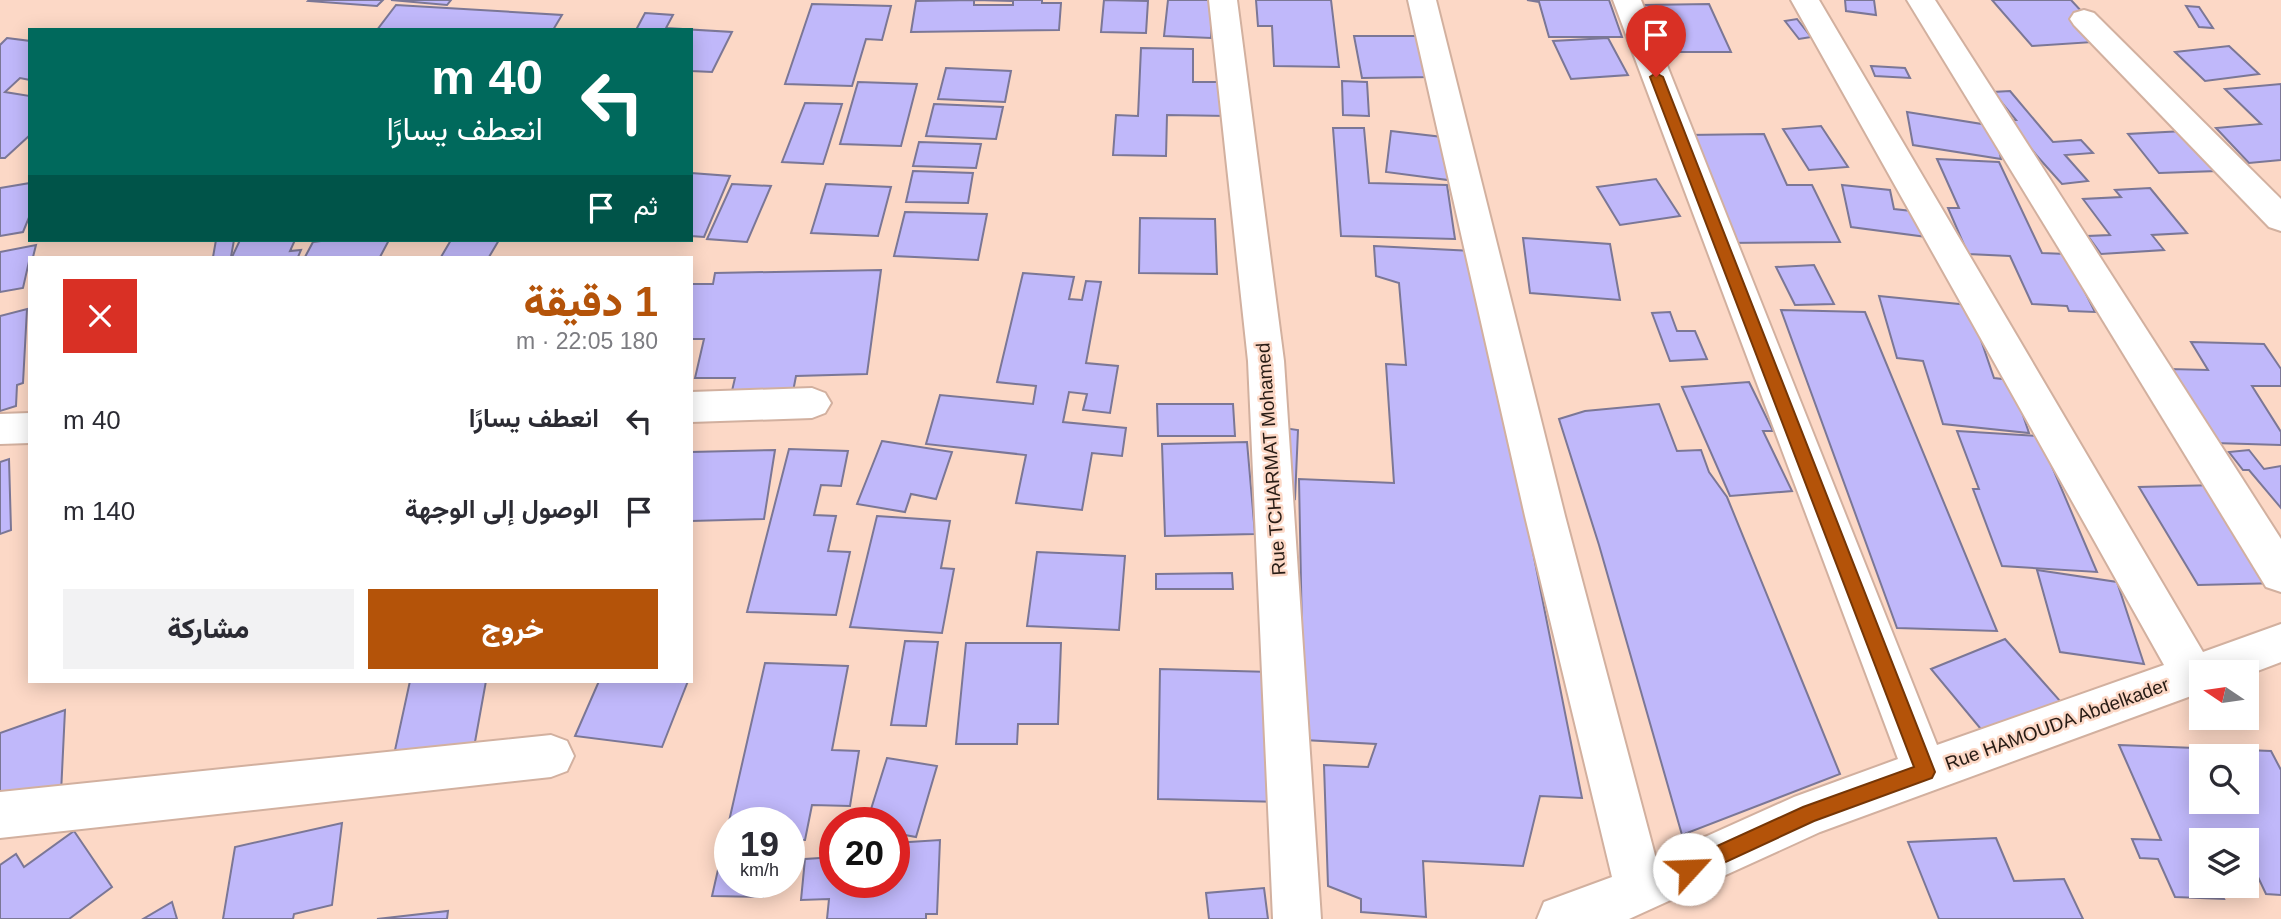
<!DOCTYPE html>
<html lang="ar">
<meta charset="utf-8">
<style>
body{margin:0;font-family:Arial,Vazirmatn,sans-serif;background:#f2f2f3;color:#2b2b33;direction:rtl;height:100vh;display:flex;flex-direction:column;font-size:26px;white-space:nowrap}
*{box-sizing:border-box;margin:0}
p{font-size:23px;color:#7c7c81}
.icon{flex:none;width:38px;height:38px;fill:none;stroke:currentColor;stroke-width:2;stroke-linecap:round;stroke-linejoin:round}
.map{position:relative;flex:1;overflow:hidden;direction:ltr}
.sheet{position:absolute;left:28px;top:256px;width:665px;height:427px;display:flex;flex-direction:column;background:#fff;border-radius:0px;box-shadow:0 4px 18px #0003;direction:rtl}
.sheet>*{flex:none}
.hud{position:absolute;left:28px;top:28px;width:665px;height:214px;border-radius:0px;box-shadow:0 4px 18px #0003;direction:rtl;background:#00695c;color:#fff;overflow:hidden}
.needle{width:46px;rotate:283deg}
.controls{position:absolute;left:2189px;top:660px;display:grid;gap:14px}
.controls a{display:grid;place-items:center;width:70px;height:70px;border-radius:0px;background:#fff;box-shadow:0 4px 18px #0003;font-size:35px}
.speed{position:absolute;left:714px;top:807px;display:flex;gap:14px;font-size:35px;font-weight:700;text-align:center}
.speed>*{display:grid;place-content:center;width:91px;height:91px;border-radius:50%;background:#fff;box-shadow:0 4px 18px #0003;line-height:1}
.speed small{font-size:18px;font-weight:400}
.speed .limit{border:10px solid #d22;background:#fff;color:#111}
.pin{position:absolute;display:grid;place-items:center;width:60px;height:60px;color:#fff;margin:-72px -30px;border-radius:50% 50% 50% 0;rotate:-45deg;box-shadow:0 0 7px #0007}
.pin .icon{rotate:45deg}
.me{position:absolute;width:77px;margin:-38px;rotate:65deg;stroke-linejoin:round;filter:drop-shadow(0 0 5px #0008)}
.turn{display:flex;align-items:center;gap:24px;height:147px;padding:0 35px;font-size:32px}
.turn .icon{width:91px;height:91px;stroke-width:2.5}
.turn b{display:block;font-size:49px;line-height:60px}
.then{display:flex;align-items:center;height:66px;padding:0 35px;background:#0003;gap:14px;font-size:26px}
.round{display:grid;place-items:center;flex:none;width:74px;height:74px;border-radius:0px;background:#f2f2f3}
.overview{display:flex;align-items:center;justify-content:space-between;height:119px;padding:0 35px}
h1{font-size:42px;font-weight:800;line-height:52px;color:#b45309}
.button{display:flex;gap:14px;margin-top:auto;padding:14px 35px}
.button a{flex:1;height:80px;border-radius:0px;background:#b45309;color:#fff;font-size:28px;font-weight:800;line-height:80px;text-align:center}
.button a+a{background:#f2f2f3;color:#2b2b33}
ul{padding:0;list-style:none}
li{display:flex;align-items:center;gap:21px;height:91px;padding:0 35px}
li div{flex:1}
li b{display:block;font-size:26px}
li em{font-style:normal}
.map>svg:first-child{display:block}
.building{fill:#c0b8fa;stroke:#7b7796;stroke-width:2;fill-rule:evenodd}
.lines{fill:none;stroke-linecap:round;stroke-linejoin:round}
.minor-casing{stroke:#d2b09f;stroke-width:4}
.minor{fill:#fff;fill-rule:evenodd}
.route{fill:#b45309;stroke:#753606;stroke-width:2}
.labels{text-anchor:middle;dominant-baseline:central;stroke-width:5;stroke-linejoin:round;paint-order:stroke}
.street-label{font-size:19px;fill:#271b14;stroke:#fcd8c6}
</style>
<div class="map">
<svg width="2281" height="919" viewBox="0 0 2281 919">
<rect width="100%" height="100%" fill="#fcd8c6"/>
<!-- building -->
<g class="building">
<path d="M 383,0 L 377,6 L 308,1 L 309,0 Z"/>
<path d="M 391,0 L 451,0 L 447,5 Z"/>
<path d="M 974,0 L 974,5 L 1013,5 L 1013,1 L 975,0 L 1042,0 L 1042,3 L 1061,3 L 1059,30 L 911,32 L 916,1 Z"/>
<path d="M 1104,0 L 1148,1 L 1146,33 L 1101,32 Z"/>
<path d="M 1168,0 L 1213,0 L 1211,38 L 1164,36 Z"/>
<path d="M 1256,0 L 1331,0 L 1339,67 L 1274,66 L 1272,26 L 1258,26 Z"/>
<path d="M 1527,0 L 1609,0 L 1622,37 L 1549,37 L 1539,2 Z"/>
<path d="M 1845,0 L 1874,0 L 1876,15 L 1846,11 Z"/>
<path d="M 1992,0 L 2071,0 L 2109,41 L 2032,46 Z"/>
<path d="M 812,4 L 891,6 L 882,40 L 866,39 L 852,86 L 785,84 Z"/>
<path d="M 1709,4 L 1731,52 L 1664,52 L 1644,5 Z"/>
<path d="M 396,5 L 562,15 L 553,30 L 377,30 Z"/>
<path d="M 2186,6 L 2199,7 L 2213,28 L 2199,27 Z"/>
<path d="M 645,13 L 673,15 L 666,28 L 732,32 L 712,72 L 691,71 L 691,30 L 636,30 Z"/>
<path d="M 1797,19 L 1811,37 L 1799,39 L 1785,21 Z"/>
<path d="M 1354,36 L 1423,36 L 1433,77 L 1362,78 Z"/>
<path d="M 7,38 L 30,41 L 30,80 L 20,78 L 5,92 L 30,96 L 30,135 L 5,158 L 0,158 L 0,45 Z"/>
<path d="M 1608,38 L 1628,75 L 1571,79 L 1553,41 Z"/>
<path d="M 2229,46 L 2259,74 L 2205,81 L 2175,52 Z"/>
<path d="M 1141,48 L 1193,49 L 1193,82 L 1227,82 L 1228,116 L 1167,115 L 1166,156 L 1113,155 L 1116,115 L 1138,116 Z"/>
<path d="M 1871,66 L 1905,68 L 1910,78 L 1875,76 Z"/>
<path d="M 946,68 L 1011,71 L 1005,102 L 938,99 Z"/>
<path d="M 1342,81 L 1367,82 L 1369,116 L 1343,115 Z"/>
<path d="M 858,82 L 917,84 L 901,146 L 840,144 Z"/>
<path d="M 2281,84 L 2281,160 L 2249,163 L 2216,128 L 2261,124 L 2225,89 Z"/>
<path d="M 2010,91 L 2053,142 L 2081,140 L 2093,153 L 2065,155 L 2088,181 L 2062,184 L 2037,156 L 2008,120 L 2016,120 L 1993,92 Z"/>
<path d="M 805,103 L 842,104 L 823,164 L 782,162 Z"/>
<path d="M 934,104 L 1003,107 L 996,139 L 926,136 Z"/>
<path d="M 1907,112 L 1994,126 L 2001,159 L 1913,145 Z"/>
<path d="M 1821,126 L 1848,167 L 1809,170 L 1783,129 Z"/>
<path d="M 1333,128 L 1364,128 L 1369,183 L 1447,185 L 1455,239 L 1341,236 Z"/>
<path d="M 1391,131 L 1451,138 L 1448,180 L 1386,172 Z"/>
<path d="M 2184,131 L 2217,171 L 2159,173 L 2128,134 Z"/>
<path d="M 1764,134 L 1787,185 L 1812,185 L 1840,242 L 1723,243 L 1687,135 Z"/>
<path d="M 919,142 L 981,144 L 976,168 L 913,166 Z"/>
<path d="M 1937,159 L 1999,162 L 2042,253 L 2066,254 L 2095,312 L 2069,311 L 2067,306 L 2032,304 L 2010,256 L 1968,254 L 1948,208 L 1959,208 Z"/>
<path d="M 913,171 L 973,173 L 968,203 L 906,202 Z"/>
<path d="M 691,173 L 730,176 L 704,237 L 691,236 Z"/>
<path d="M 1656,179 L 1680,216 L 1620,225 L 1597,187 Z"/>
<path d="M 30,183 L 30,215 L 23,232 L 0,236 L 0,188 Z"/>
<path d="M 732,184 L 771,186 L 747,242 L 707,239 Z"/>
<path d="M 826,184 L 891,187 L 878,236 L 811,233 Z"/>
<path d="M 1842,185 L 1890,190 L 1894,209 L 1921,212 L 1927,237 L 1851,227 Z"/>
<path d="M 2150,188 L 2187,233 L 2152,235 L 2164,250 L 2101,254 L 2088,236 L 2110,235 L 2083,199 L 2121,197 L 2115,190 Z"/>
<path d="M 905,212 L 987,214 L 978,260 L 894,256 Z"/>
<path d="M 1140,218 L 1215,219 L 1217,274 L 1139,273 Z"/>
<path d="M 1523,238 L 1610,244 L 1620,300 L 1530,293 Z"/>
<path d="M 216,240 L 234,240 L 231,257 L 213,257 Z"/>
<path d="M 240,240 L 295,240 L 290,251 L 301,250 L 298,257 L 232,257 Z"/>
<path d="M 329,240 L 389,240 L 380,257 L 305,257 L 313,242 Z"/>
<path d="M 451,240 L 499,240 L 489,257 L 441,257 Z"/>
<path d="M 36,245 L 33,257 L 30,257 L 23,288 L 0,292 L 0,252 Z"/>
<path d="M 1374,246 L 1473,251 L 1582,798 L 1540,796 L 1523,866 L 1423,861 L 1426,917 L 1361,912 L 1361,899 L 1328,886 L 1324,765 L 1368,767 L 1376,744 L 1304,740 L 1299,479 L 1394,483 L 1386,364 L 1406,365 L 1399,283 L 1376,276 Z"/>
<path d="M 1814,265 L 1834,304 L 1795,305 L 1776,267 Z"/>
<path d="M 881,270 L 867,374 L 796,376 L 790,407 L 728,408 L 735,378 L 695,378 L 704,339 L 691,339 L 691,284 L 713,284 L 715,273 Z"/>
<path d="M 1023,273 L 1074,277 L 1069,299 L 1082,300 L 1086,281 L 1101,282 L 1086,363 L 1118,366 L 1110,413 L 1083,410 L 1087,394 L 1069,392 L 1063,422 L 1126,428 L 1122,456 L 1092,453 L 1082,510 L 1016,503 L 1026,455 L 926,444 L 940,395 L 1033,404 L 1036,386 L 997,382 Z"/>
<path d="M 1879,296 L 1969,305 L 1994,378 L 2011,380 L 2029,433 L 1943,424 L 1923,361 L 1897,358 Z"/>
<path d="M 27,309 L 23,383 L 17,385 L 16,406 L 0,411 L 0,316 Z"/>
<path d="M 1781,310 L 1865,312 L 1997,631 L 1897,628 Z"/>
<path d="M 1670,312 L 1677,331 L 1695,331 L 1707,359 L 1670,361 L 1652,313 Z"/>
<path d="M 2191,342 L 2264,344 L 2281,369 L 2281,386 L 2252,386 L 2281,432 L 2281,445 L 2214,443 L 2170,369 L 2208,370 Z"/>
<path d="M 1749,382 L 1773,431 L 1763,431 L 1792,491 L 1730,496 L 1682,387 Z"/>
<path d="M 1157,404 L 1233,404 L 1235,436 L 1158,436 Z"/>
<path d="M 1659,404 L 1677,451 L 1701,450 L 1709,472 L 1727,497 L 1840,774 L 1682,835 L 1599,545 L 1559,419 L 1585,411 Z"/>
<path d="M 1283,428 L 1298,430 L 1295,499 L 1280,497 Z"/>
<path d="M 1957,431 L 2039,436 L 2097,572 L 2002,566 L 1973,489 L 1979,489 Z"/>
<path d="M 882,441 L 952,452 L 936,499 L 911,494 L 905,512 L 857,504 Z"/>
<path d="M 1247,442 L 1255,534 L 1165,536 L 1162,444 Z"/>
<path d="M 789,449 L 848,451 L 841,486 L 821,485 L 814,515 L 836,516 L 828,551 L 850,552 L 836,615 L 747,612 Z"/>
<path d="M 775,450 L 764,519 L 691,521 L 691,452 Z"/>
<path d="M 2249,450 L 2264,469 L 2281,466 L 2281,508 L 2249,470 L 2243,470 L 2229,452 Z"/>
<path d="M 9,459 L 11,530 L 0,534 L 0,462 Z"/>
<path d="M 2217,485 L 2280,583 L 2198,585 L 2139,487 Z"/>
<path d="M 877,516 L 950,521 L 941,568 L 954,569 L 942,633 L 850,627 Z"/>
<path d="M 1037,552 L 1125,556 L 1119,630 L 1027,626 Z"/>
<path d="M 2037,570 L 2117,582 L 2144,664 L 2060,652 Z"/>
<path d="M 1232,573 L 1233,589 L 1156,589 L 1156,574 Z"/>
<path d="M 2005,639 L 2061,702 L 1985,734 L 1931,669 Z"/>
<path d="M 905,641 L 938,642 L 926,726 L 891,725 Z"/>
<path d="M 966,643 L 1061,643 L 1058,724 L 1018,724 L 1017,744 L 956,744 Z"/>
<path d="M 765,663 L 848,666 L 832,750 L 859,751 L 850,806 L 812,805 L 805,840 L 789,840 L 789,822 L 730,822 L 730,882 L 766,882 L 763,897 L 712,896 Z"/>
<path d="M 1160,669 L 1272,672 L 1278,802 L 1158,799 Z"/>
<path d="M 410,681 L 486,681 L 473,753 L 392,764 Z"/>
<path d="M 599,681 L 688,681 L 662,747 L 575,736 Z"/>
<path d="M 65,710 L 60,814 L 0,836 L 0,733 Z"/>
<path d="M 2119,745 L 2271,751 L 2281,770 L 2281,895 L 2266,894 L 2247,854 L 2247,840 L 2202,840 L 2202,886 L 2217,886 L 2224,899 L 2175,897 L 2158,859 L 2140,858 L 2132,839 L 2161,840 ZM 2202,756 L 2247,756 L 2247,802 L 2202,802 Z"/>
<path d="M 887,758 L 937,766 L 916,837 L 894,833 L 894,822 L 867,822 Z"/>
<path d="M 342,823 L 332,905 L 294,914 L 293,919 L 223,919 L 235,847 Z"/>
<path d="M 74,831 L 112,887 L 69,919 L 0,919 L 0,865 L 16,854 L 24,867 Z"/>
<path d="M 1996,838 L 2014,881 L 2064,879 L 2083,919 L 1939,919 L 1908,842 Z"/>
<path d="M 940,840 L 937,914 L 926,914 L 926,919 L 827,919 L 829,899 L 801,900 L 805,859 L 835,857 L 835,882 L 894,882 L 894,843 Z"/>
<path d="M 1264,888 L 1268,919 L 1209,919 L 1206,893 Z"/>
<path d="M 172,902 L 177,919 L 143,919 Z"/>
<path d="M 448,911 L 447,919 L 377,919 Z"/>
</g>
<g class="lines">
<!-- minor casing -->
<g class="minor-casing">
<g id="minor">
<path d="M 1209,0 L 1237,0 L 1284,361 L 1321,919 L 1273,919 L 1248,361 Z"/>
<path d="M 1408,0 L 1436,0 L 1565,516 L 1656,859 L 1794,797 L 1898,759 L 1613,0 L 1641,0 L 1937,745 L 2164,665 L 1791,0 L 1819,0 L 2203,652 L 2281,624 L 2281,662 L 2247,675 L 2247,672 L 2202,672 L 2202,692 L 1820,832 L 1629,919 L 1537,919 L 1544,902 L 1612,877 L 1525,516 Z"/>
<path d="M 1907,0 L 1935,0 L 2281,539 L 2281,592 L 2266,587 Z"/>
<path d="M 2084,10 L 2094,13 L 2281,199 L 2281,231 L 2269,227 L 2074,25 L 2070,19 L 2074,13 Z"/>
<path d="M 812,388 L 825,393 L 831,403 L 825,413 L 812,418 L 691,422 L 691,392 Z"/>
<path d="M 30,413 L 30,443 L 0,444 L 0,414 Z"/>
<path d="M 551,735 L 567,741 L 574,756 L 567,771 L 551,777 L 0,838 L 0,792 Z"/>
</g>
</g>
<!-- minor -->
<use href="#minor" class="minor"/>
</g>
<!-- route -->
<path class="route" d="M 1656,73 L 1663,77 L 1935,772 L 1932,778 L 1814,821 L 1689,879 L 1682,876 L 1679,869 L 1682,862 L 1803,807 L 1914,767 L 1650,77 Z"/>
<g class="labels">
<!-- street labels -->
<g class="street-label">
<text transform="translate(1271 459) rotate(-94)">Rue TCHARMAT Mohamed</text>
<text transform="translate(2057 724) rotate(-20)">Rue HAMOUDA Abdelkader</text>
</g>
</g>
</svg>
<div class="controls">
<a><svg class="needle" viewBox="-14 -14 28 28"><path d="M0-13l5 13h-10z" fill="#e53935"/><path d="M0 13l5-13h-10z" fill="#7c7c81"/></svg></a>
<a><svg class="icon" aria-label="search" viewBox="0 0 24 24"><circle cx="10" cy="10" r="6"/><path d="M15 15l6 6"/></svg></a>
<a><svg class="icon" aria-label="layers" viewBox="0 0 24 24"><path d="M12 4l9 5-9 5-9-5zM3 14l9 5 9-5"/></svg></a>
</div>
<div class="speed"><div>19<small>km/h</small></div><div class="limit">20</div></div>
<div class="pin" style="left:1656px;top:77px;background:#d93025"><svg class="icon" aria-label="arrive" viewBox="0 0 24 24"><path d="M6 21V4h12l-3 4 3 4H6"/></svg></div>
<svg class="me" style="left:1689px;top:869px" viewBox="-20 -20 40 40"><circle r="19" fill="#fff"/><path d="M0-13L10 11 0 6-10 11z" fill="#b45309"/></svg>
<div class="hud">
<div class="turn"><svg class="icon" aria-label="left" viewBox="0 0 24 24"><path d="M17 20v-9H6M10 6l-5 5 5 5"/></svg><div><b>40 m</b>انعطف يسارًا</div></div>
<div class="then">ثم<svg class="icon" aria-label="arrive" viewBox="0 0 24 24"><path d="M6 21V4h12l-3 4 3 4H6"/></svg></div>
</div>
<section class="sheet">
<div class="overview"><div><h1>1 دقيقة</h1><p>180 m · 22:05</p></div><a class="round" style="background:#d93025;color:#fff"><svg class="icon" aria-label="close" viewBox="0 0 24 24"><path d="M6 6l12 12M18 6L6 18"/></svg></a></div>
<ul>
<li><svg class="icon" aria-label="left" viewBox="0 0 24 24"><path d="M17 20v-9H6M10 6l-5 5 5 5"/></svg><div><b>انعطف يسارًا</b></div><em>40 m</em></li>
<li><svg class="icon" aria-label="arrive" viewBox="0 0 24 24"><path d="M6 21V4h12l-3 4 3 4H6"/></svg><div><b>الوصول إلى الوجهة</b></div><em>140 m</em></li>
</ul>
<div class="button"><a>خروج</a><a>مشاركة</a></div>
</section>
</div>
